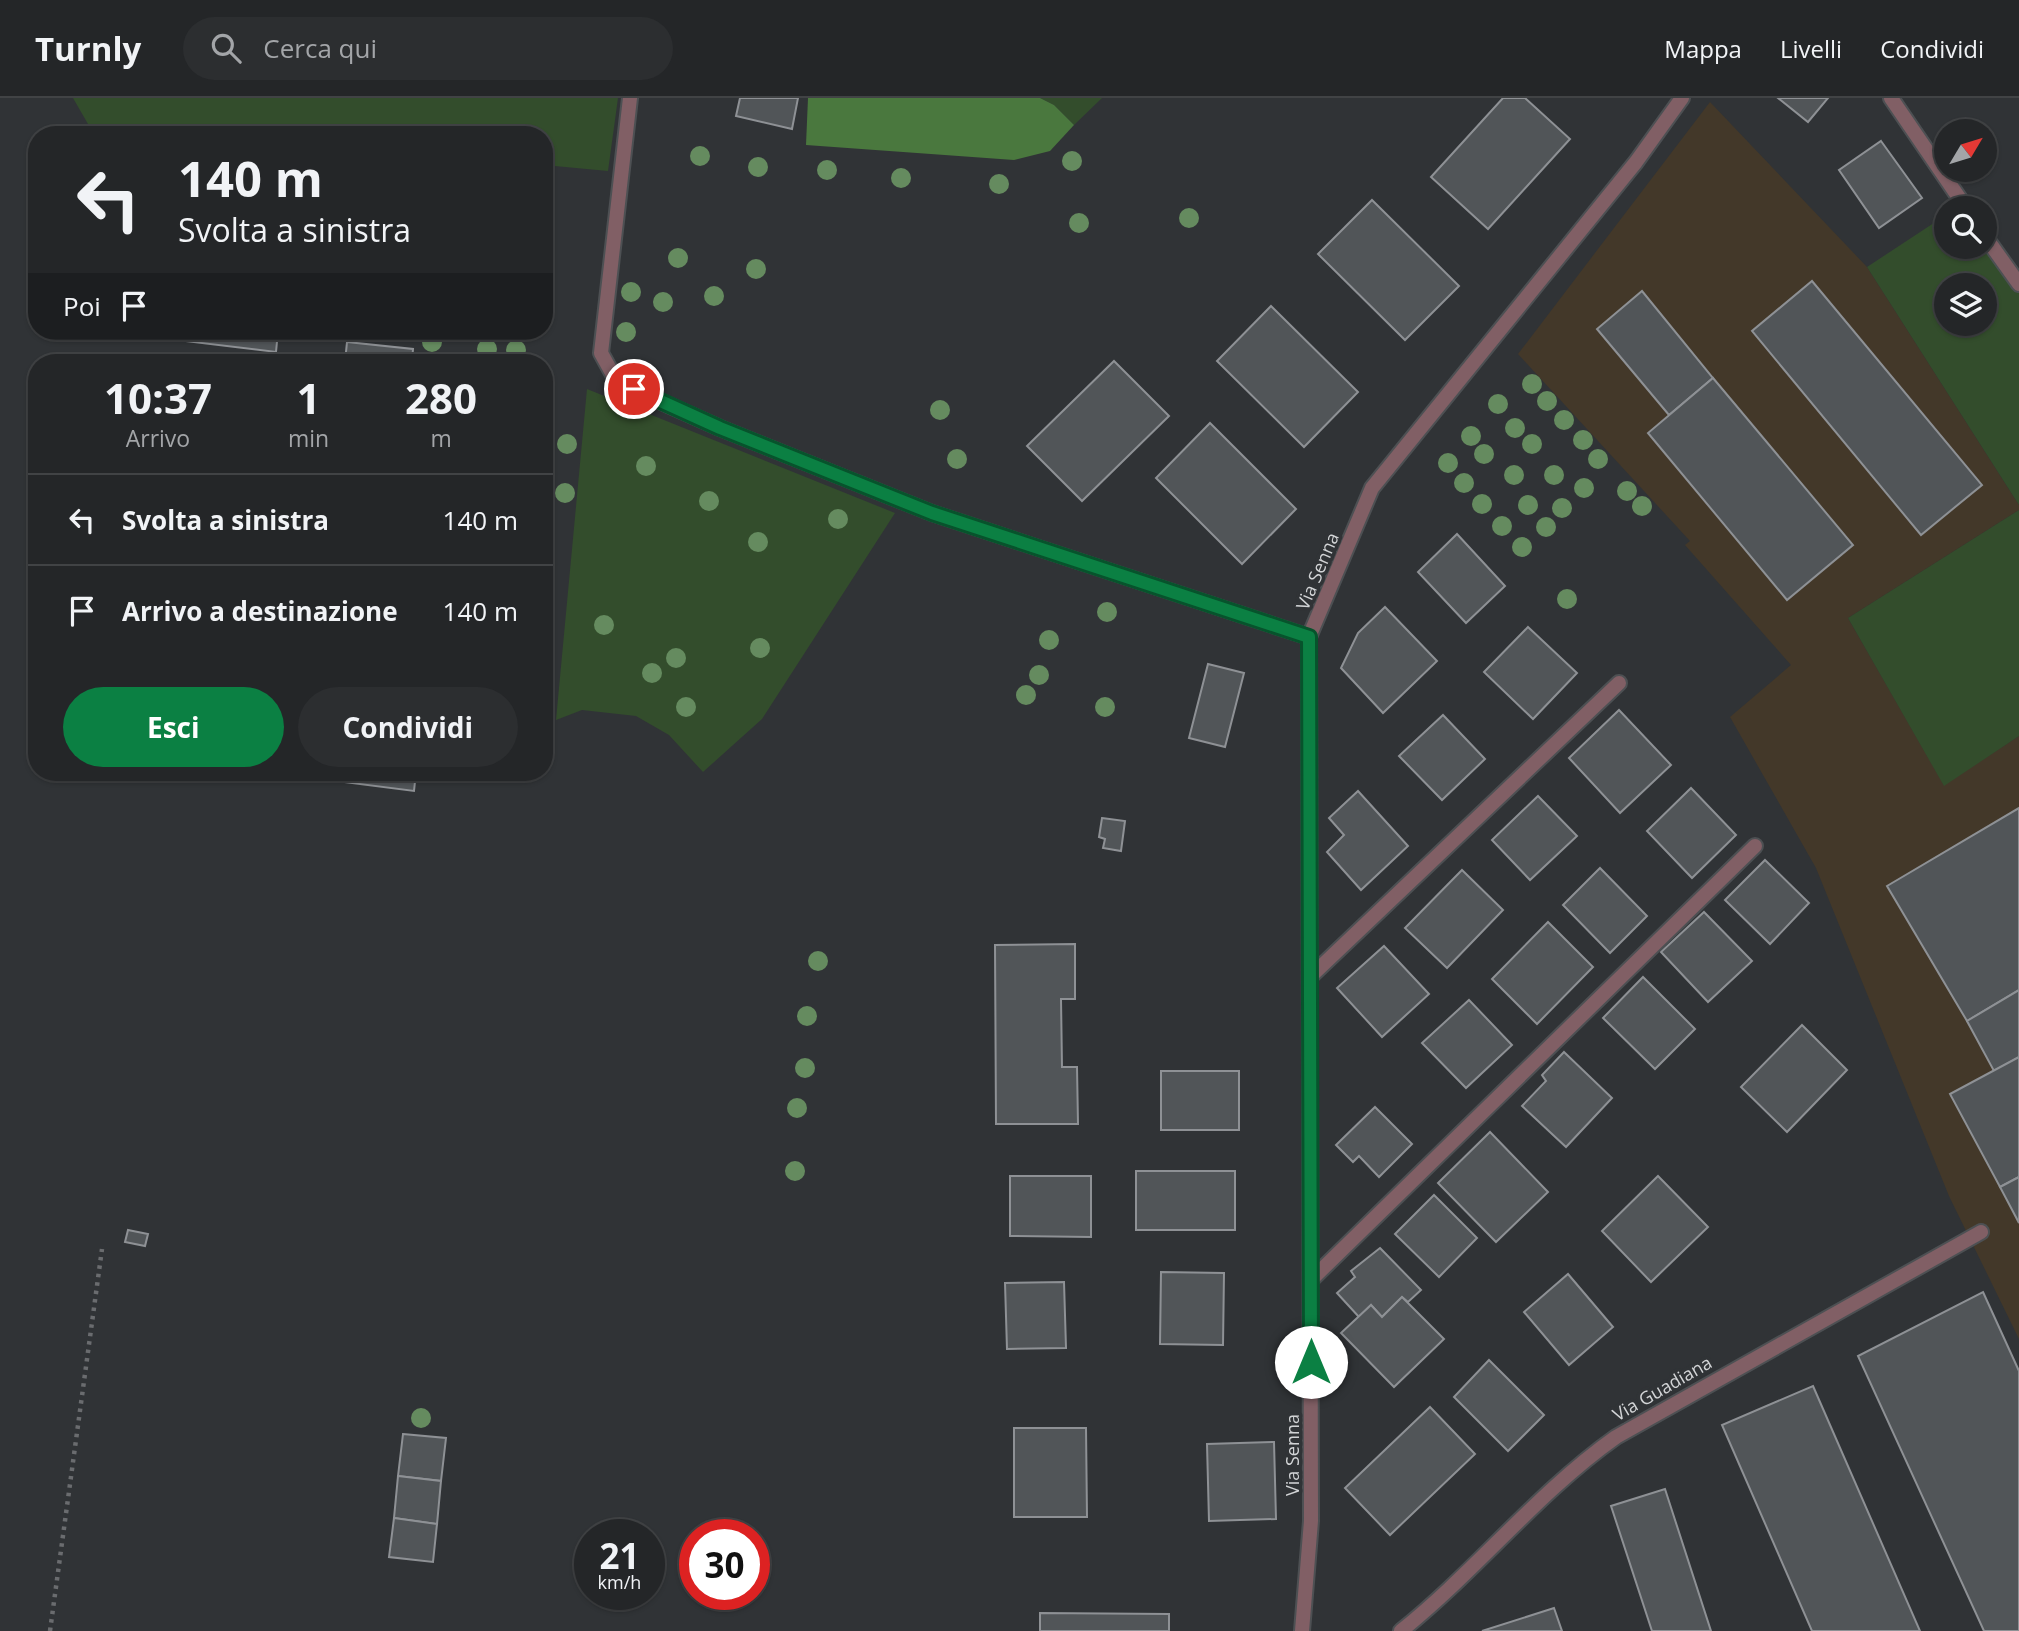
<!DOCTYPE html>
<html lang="it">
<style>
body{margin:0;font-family:"Open Sans",sans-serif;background:#2c2e30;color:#f1f3f6;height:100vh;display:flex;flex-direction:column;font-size:26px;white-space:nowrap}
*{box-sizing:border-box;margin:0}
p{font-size:23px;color:#a3a5a8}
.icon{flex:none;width:38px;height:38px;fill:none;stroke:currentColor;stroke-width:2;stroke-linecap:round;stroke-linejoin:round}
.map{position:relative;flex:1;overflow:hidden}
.side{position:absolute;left:28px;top:256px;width:525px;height:427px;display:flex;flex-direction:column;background:#242628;border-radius:28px;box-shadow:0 2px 5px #0004,0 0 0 2px #414345}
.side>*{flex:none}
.hud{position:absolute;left:28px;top:28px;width:525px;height:214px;border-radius:28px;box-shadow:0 2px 5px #0004,0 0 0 2px #414345;background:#242628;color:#f1f3f6;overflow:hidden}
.needle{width:46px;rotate:52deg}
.tools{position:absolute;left:1934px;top:21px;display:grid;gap:14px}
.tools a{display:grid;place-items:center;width:63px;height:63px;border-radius:50%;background:#242628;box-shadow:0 2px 5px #0004,0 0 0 2px #414345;font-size:35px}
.speed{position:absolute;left:574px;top:1421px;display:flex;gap:14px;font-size:35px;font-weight:700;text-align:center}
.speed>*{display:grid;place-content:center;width:91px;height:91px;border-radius:50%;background:#242628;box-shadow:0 2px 5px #0004,0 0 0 2px #414345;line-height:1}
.speed small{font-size:18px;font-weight:400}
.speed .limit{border:10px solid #d22;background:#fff;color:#111}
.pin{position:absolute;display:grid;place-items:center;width:60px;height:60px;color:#fff;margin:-30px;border:4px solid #fff;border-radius:50%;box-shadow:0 2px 7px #0007}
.me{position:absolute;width:77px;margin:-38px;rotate:0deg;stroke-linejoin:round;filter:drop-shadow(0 0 5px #0008)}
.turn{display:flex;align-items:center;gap:24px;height:147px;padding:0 35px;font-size:32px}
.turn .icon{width:91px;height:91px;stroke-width:2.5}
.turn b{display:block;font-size:49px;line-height:60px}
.then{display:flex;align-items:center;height:66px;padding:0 35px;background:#0003;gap:14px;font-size:26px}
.eta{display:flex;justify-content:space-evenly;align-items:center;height:119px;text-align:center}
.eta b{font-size:42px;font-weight:700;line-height:49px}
.primary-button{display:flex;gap:14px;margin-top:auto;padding:14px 35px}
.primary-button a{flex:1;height:80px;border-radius:42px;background:#0b8043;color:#fff;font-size:28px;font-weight:700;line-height:80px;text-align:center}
.primary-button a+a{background:#2c2e30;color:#f1f3f6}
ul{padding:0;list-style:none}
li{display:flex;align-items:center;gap:21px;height:91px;padding:0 35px;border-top:2px solid #414345}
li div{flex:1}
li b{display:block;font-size:26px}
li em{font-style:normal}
header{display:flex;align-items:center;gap:42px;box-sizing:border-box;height:98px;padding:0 35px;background:#242628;border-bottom:2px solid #414345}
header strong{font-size:33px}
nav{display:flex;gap:38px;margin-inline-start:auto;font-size:24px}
.search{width:490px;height:63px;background:#2c2e30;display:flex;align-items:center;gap:18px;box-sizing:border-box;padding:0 24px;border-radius:38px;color:#a3a5a8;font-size:26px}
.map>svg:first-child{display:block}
.industrial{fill:#433829}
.green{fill:#334d2c;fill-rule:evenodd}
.forest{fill:#4a783e}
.building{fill:#515558;stroke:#8e9195;stroke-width:2}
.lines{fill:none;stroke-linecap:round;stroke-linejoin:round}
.lane-casing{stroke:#4d5053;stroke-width:18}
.street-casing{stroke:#4d5053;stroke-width:18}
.path{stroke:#6a6c6f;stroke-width:4.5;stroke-dasharray:3.5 5;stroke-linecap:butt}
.lane{stroke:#815f65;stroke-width:14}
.street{stroke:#815f65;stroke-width:14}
.tree{fill:#658b5f}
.route-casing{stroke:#07532c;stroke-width:18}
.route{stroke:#0b8043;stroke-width:12}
.labels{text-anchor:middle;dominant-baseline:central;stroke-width:7;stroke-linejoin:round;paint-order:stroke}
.street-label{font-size:18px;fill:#d2d4d6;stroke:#303336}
</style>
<header>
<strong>Turnly</strong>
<div class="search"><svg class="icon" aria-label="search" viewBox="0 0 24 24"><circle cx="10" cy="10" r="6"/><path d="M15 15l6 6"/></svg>Cerca qui</div>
<nav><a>Mappa</a><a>Livelli</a><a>Condividi</a></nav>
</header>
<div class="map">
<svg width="2019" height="1533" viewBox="0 0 2019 1533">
<rect width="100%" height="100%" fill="#303336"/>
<!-- industrial -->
<path class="industrial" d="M 1710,4 L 1867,169 L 2019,407 L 2019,412 L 1848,520 L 1944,687 L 2019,638 L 2019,1241 L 1949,1098 L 1816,770 L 1730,619 L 1791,567 L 1685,447 L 1690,443 L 1518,256 Z"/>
<!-- green -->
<g class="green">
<path d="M 73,0 L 618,0 L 608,73 L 544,67 L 544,37 L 204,37 L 88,26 Z"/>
<path d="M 1040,0 L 1102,0 L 1074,27 L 1054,7 Z"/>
<path d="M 1946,117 L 1946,149 L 1984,149 L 1985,146 L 2019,194 L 2019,407 L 1867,169 ZM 1946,187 L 1984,187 L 1984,226 L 1946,226 Z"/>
<path d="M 587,291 L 895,415 L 762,621 L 703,674 L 669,637 L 636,618 L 582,612 L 556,622 Z"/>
<path d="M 2019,412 L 2019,638 L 1944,688 L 1848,520 Z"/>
</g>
<!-- forest -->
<path class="forest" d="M 808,0 L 1040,0 L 1054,7 L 1074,27 L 1050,53 L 1014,62 L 806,47 Z"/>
<!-- building -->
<g class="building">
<path d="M 740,0 L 798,0 L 792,31 L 736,18 Z"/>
<path d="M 1503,0 L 1525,0 L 1570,41 L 1488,131 L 1431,79 Z"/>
<path d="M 1778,0 L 1828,0 L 1808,24 Z"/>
<path d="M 1881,43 L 1922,100 L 1879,130 L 1839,72 Z"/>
<path d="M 1372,102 L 1459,188 L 1405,242 L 1318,156 Z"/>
<path d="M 1812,183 L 1982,387 L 1921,437 L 1752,233 Z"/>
<path d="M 1642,193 L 1713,280 L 1669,317 L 1597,231 Z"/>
<path d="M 1271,208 L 1358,294 L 1304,349 L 1217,263 Z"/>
<path d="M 169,233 L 278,233 L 276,254 L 168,241 Z"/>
<path d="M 460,233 L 520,233 L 519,241 Z"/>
<path d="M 347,244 L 413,251 L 412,264 L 345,264 Z"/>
<path d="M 464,258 L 520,264 L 464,264 Z"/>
<path d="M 1114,263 L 1169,318 L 1082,403 L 1027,348 Z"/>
<path d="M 1713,280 L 1853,447 L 1787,502 L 1648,335 Z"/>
<path d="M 1210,325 L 1296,411 L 1242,466 L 1156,380 Z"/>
<path d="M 1457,436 L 1505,488 L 1466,525 L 1418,474 Z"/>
<path d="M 1385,509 L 1437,563 L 1383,615 L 1341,570 L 1358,535 Z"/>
<path d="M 1528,529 L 1577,575 L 1533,621 L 1484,574 Z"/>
<path d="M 1208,566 L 1244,575 L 1225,649 L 1189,640 Z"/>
<path d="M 1619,612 L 1671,667 L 1620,715 L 1569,660 Z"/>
<path d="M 1443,617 L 1485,661 L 1442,702 L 1399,658 Z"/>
<path d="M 266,674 L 416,674 L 414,693 Z"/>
<path d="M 1691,690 L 1736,737 L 1692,780 L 1647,733 Z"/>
<path d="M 1358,693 L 1408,748 L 1361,792 L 1327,754 L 1344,737 L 1329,720 Z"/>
<path d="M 1538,698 L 1577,738 L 1530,782 L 1492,742 Z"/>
<path d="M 2019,710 L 2019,892 L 1967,923 L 1887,788 Z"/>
<path d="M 1102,720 L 1125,723 L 1121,753 L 1103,750 L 1105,741 L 1099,739 Z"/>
<path d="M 1765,762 L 1809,805 L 1770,846 L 1725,802 Z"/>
<path d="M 1600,770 L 1647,818 L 1610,855 L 1563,807 Z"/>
<path d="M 1462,772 L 1503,812 L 1447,870 L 1405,830 Z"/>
<path d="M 1704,814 L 1752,863 L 1708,904 L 1661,854 Z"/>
<path d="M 1548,824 L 1593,869 L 1537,926 L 1492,881 Z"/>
<path d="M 1075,846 L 1075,901 L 1061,901 L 1062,969 L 1077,969 L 1078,1026 L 996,1026 L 995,847 Z"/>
<path d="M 1384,848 L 1429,896 L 1382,939 L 1337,890 Z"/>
<path d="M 1643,879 L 1695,931 L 1655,971 L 1603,920 Z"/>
<path d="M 2019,892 L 2019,959 L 1994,973 L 1967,923 Z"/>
<path d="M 1469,902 L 1512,947 L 1466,990 L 1422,945 Z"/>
<path d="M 1802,927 L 1847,972 L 1787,1034 L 1741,989 Z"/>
<path d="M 1564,954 L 1612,1000 L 1566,1049 L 1522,1008 L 1546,983 L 1542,977 Z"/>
<path d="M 2019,959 L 2019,1079 L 2000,1089 L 1950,996 Z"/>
<rect x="1161" y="973" width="78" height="59"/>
<path d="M 1375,1009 L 1412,1046 L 1379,1079 L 1359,1058 L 1353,1064 L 1336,1047 Z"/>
<path d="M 1490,1034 L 1548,1094 L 1496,1144 L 1438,1085 Z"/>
<rect x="1136" y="1073" width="99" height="59"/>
<path d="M 1010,1078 L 1091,1078 L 1091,1139 L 1010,1138 Z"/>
<path d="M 1658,1078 L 1708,1129 L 1651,1184 L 1602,1133 Z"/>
<path d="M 2019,1079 L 2019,1125 L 2000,1089 Z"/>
<path d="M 1434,1097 L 1477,1140 L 1439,1179 L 1395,1136 Z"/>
<path d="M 128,1132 L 148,1136 L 145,1148 L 125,1144 Z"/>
<path d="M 1380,1150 L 1421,1192 L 1408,1204 L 1402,1199 L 1382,1219 L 1371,1207 L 1359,1219 L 1337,1195 L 1355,1179 L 1351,1173 Z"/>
<path d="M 1161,1174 L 1224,1175 L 1223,1247 L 1160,1246 Z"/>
<path d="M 1568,1176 L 1613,1229 L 1569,1267 L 1524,1214 Z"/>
<path d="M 1064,1184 L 1066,1250 L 1007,1251 L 1005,1185 Z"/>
<path d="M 1983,1194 L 2019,1273 L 2019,1533 L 1984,1533 L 1858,1258 Z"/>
<path d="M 1402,1199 L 1444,1241 L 1394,1289 L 1341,1235 L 1371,1207 L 1382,1219 Z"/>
<path d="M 1489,1262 L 1544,1317 L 1508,1353 L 1454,1299 Z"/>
<path d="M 1813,1288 L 1920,1533 L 1812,1533 L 1722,1327 Z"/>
<path d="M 1430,1309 L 1475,1356 L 1390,1437 L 1345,1390 Z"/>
<path d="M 1014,1330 L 1086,1330 L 1087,1419 L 1014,1419 Z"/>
<path d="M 403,1336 L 446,1340 L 441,1383 L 398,1378 Z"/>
<path d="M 1274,1344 L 1276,1421 L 1209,1423 L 1207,1346 Z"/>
<path d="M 398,1378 L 441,1383 L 437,1426 L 394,1420 Z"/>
<path d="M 1665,1391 L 1711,1533 L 1652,1533 L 1611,1408 Z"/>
<path d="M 394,1420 L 437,1426 L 433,1464 L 389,1459 Z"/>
<path d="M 1554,1510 L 1562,1533 L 1482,1533 Z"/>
<path d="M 1040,1515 L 1169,1516 L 1169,1533 L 1040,1533 Z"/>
</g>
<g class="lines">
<!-- lane casing -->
<g class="lane-casing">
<path id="lane" d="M 630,0 L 601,255 L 617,284 L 720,330 L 932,415 L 1309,539"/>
</g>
<!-- street casing -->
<g class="street-casing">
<g id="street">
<path d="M 1891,0 L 1966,110"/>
<path d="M 1984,137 L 2019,186"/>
<path d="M 1310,879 L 1619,585"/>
<path d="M 1311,1182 L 1755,748"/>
<path d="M 1302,1533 L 1311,1423 L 1309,539 L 1372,390 L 1636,64 L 1682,0"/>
<path d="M 1401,1533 C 1476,1473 1537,1395 1616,1339 L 1981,1134"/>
</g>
</g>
<!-- path -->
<path class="path" d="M 50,1533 L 102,1151"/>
<!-- lane -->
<use href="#lane" class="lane"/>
<!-- street -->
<use href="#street" class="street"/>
</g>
<!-- trees -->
<g class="tree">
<circle cx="700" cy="58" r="10"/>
<circle cx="1072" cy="63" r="10"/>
<circle cx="758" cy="69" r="10"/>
<circle cx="827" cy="72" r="10"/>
<circle cx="901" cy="80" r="10"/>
<circle cx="999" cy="86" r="10"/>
<circle cx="1189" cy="120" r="10"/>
<circle cx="1079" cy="125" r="10"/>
<circle cx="678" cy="160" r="10"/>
<circle cx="756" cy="171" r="10"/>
<circle cx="631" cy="194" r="10"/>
<circle cx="714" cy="198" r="10"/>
<circle cx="663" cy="204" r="10"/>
<circle cx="626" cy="234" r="10"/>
<circle cx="432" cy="244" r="10"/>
<circle cx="487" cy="251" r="10"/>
<circle cx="516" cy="252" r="10"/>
<circle cx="1532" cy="286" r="10"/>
<circle cx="1547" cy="303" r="10"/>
<circle cx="1498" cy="306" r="10"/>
<circle cx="940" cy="312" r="10"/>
<circle cx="1564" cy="322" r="10"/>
<circle cx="1515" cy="330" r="10"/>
<circle cx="1471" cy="338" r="10"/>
<circle cx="1583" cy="342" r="10"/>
<circle cx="567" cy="346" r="10"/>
<circle cx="1532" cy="346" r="10"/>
<circle cx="1484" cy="356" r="10"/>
<circle cx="957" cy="361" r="10"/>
<circle cx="1598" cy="361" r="10"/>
<circle cx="1448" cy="365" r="10"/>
<circle cx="646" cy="368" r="10"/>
<circle cx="1514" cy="377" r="10"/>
<circle cx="1554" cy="377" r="10"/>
<circle cx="1464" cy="385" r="10"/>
<circle cx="1584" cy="390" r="10"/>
<circle cx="1627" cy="393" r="10"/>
<circle cx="565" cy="395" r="10"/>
<circle cx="709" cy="403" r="10"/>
<circle cx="1482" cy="406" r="10"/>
<circle cx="1528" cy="407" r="10"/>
<circle cx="1642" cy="408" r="10"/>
<circle cx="1562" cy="410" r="10"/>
<circle cx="838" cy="421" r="10"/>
<circle cx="1502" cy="428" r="10"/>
<circle cx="1546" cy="429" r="10"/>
<circle cx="758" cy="444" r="10"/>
<circle cx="1522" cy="449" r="10"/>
<circle cx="1567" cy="501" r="10"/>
<circle cx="1107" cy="514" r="10"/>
<circle cx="604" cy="527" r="10"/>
<circle cx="1049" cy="542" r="10"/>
<circle cx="760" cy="550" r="10"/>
<circle cx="676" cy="560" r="10"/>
<circle cx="652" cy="575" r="10"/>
<circle cx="1039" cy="577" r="10"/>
<circle cx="1026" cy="597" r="10"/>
<circle cx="686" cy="609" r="10"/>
<circle cx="1105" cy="609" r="10"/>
<circle cx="818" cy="863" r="10"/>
<circle cx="807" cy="918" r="10"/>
<circle cx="805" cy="970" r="10"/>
<circle cx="797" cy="1010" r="10"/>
<circle cx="795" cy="1073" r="10"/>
<circle cx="421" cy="1320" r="10"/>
</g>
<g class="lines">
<!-- route casing -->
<g class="route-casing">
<path id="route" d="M 634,291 L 720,330 L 932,415 L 1309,539 L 1311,1264"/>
</g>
<!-- route -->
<use href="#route" class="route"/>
</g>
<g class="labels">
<!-- street labels -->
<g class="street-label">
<text transform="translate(1317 473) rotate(-67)">Via Senna</text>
<text transform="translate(1662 1290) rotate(-30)">Via Guadiana</text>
<text transform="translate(1292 1357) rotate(-90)">Via Senna</text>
</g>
</g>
</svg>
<div class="tools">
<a><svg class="needle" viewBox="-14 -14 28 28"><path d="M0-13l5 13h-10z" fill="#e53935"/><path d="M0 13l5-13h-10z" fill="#a3a5a8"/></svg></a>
<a><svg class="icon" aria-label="search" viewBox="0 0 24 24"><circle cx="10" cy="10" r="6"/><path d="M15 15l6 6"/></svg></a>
<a><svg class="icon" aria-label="layers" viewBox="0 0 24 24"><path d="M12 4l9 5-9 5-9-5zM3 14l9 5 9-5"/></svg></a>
</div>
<div class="speed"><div>21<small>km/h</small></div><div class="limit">30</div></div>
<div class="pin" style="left:634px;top:291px;background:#d93025"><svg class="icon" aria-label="arrive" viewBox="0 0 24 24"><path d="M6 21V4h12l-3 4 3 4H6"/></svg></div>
<svg class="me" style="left:1311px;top:1264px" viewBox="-20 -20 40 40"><circle r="19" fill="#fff"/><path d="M0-13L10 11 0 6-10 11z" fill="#0b8043"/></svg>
<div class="hud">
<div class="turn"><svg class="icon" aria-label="left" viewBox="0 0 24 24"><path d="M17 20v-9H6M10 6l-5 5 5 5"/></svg><div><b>140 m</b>Svolta a sinistra</div></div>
<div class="then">Poi<svg class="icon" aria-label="arrive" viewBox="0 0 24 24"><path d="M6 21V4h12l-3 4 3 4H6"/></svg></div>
</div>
<section class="side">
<div class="eta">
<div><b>10:37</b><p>Arrivo</p></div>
<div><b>1</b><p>min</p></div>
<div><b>280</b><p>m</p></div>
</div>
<ul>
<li><svg class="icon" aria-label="left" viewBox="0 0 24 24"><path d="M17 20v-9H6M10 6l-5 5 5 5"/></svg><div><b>Svolta a sinistra</b></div><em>140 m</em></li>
<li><svg class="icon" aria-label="arrive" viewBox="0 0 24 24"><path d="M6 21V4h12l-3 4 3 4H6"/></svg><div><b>Arrivo a destinazione</b></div><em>140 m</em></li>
</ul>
<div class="primary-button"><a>Esci</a><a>Condividi</a></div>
</section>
</div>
